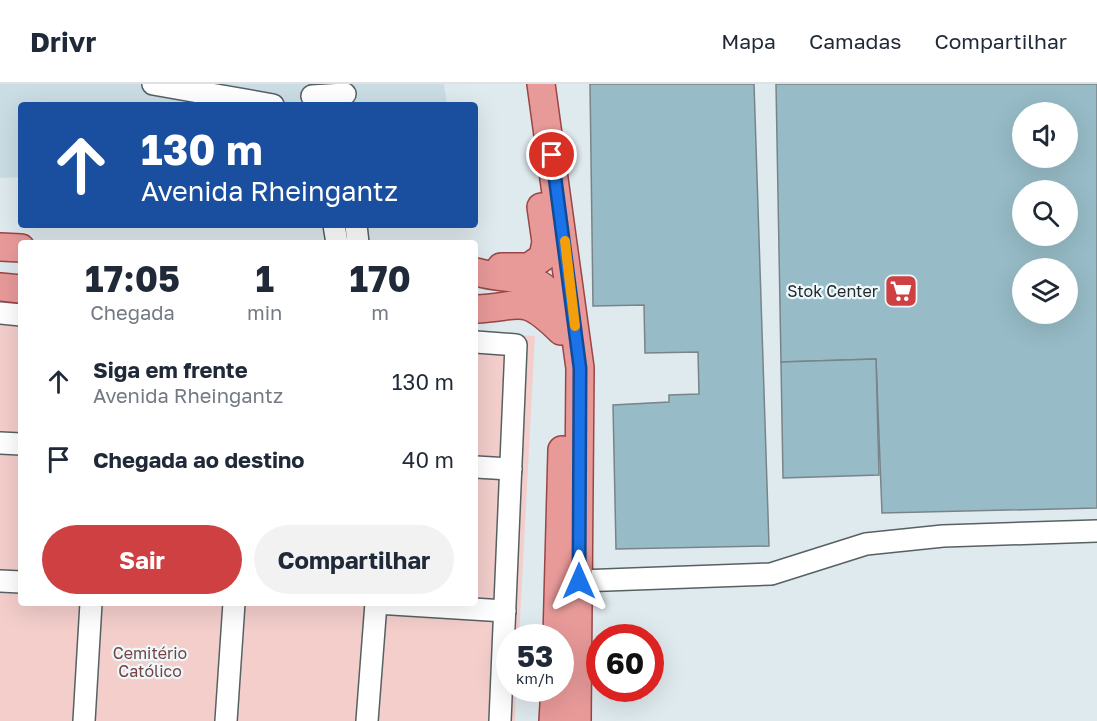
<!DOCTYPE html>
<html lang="pt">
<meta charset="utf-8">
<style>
body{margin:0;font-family:"Golos Text",sans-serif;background:#f2f2f3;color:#1f2937;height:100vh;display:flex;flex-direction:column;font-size:22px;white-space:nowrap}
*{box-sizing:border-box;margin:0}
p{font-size:20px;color:#747a83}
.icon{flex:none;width:33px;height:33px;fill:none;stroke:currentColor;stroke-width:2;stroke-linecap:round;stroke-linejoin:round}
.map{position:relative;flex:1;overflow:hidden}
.panel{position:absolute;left:18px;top:156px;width:460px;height:366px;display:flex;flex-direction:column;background:#fff;border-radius:6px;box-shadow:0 6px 24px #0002}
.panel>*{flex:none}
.banner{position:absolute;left:18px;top:18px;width:460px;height:126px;border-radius:6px;box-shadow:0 6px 24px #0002;background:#1a4fa0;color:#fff;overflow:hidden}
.controls{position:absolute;left:1012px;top:18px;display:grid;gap:12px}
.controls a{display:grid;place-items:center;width:66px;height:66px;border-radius:50%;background:#fff;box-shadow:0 6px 24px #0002;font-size:30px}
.speed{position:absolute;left:496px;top:540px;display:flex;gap:12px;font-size:30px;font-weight:700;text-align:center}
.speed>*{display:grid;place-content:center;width:78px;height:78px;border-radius:50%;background:#fff;box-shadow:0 6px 24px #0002;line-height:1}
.speed small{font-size:15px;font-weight:400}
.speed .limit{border:9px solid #d22;background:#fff;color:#111}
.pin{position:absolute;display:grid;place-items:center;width:51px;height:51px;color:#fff;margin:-26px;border:3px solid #fff;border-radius:50%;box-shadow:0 2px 6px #0007}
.me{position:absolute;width:66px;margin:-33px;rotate:0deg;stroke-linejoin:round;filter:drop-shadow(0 0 4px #0008)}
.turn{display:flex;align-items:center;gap:21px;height:126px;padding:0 24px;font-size:27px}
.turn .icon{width:78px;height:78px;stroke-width:2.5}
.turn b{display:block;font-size:42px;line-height:51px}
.eta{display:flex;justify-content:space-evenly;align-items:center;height:102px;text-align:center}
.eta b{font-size:36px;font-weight:700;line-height:42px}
.primary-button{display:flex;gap:12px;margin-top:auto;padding:12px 24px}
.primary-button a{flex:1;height:69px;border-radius:36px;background:#cf4042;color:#fff;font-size:24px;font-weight:700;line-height:69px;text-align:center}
.primary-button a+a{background:#f2f2f3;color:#1f2937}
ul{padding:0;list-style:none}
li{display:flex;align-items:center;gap:18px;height:78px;padding:0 24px}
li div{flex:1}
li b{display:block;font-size:22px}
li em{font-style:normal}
header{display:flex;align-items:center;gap:36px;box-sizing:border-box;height:84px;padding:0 30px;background:#fff;border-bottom:2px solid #e0e1e3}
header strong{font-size:28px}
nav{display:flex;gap:33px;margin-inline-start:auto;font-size:21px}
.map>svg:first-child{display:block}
.built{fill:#cadde4}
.green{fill:#f3cecb}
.building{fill:#97bcc7;stroke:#798487;stroke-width:1.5;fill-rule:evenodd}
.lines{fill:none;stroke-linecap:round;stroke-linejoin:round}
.minor-casing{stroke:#576164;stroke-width:24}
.major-casing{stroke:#994645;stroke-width:30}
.minor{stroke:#fff;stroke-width:21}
.major{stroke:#e89a99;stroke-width:27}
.route-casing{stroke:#114b97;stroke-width:15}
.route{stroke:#1a73e8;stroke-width:10}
.slow{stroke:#f59e0b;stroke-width:10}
.labels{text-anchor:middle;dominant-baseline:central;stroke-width:4.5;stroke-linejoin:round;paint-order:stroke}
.poi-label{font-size:16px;fill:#222728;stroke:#ecf8fb;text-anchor:end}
.park-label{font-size:16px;fill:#774340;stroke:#ecf8fb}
</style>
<header>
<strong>Drivr</strong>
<nav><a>Mapa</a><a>Camadas</a><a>Compartilhar</a></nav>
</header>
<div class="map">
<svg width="1097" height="637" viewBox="0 0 1097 637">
<rect width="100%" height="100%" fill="#dfeaee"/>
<!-- built -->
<path class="built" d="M 0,0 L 444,0 L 447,21 L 21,21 L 21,93 L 0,94 Z"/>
<!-- green -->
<path class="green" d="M 0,219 L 21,220 L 21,519 L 476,519 L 476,248 L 535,252 L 519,553 L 510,554 L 510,604 L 516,605 L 515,637 L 0,637 Z"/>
<!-- building -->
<g class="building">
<path d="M 590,0 L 754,0 L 769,462 L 616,465 L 613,321 L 669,318 L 669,311 L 699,310 L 698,268 L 645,269 L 644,221 L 593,222 Z"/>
<path d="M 776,0 L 1097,0 L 1097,424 L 882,429 L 876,275 L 781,278 ZM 1023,28 L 1068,28 L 1068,74 L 1023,74 ZM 1023,106 L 1068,106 L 1068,152 L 1023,152 ZM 1023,184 L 1068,184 L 1068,230 L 1023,230 Z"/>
<path d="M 876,275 L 879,391 L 783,394 L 781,278 Z"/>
</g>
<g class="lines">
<!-- minor casing -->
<g class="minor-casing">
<g id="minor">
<path d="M 153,0 L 273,21"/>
<path d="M 312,12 L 345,10"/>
<path d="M 334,141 L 337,159"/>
<path d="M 356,141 L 358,159"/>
<path d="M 0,229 L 21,231"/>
<path d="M 476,258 L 516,261 L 500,637"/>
<path d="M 0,359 L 21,360"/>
<path d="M 476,383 L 511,385"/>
<path d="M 0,497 L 21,498"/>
<path d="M 579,497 L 771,490 L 866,460 L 943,452 L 1097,447"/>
<path d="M 376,519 L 505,527"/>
<path d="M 84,637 L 91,519"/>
<path d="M 226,637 L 234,519"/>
<path d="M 367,637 L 376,519"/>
</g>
</g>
<!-- major casing -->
<g class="major-casing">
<g id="major">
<path d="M 541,0 L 580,284 L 577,637"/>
<path d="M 0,163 L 21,164"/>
<path d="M 501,183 L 529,183 L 543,173 L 546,158 L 541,123"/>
<path d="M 476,188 C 523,201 553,182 561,246"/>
<path d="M 0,203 L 21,205"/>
<path d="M 476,225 C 523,223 522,209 561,247"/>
<path d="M 557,554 L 562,366"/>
<path d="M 553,637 L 555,604"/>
</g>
</g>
<!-- minor -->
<use href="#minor" class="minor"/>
<!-- major -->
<use href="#major" class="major"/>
</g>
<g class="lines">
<!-- route casing -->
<g class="route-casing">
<path id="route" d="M 552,71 L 580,284 L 579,497"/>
</g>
<!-- route -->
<use href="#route" class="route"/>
<!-- slow -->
<path class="slow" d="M 565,157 L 575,242"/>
</g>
<!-- icons -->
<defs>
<g id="supermarket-square" transform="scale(1.725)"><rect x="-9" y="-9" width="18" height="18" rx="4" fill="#cf4042" stroke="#ecf8fb"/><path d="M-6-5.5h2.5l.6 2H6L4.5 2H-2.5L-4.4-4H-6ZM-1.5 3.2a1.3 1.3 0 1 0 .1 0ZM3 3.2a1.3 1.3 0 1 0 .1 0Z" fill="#fff"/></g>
</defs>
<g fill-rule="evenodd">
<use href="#supermarket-square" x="901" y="207"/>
</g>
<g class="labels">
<!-- poi labels -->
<g class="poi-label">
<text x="878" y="207">Stok Center</text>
</g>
<!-- park labels -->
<g class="park-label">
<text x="150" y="569">Cemitério<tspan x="150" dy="18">Católico</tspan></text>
</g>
</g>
</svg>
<div class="controls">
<a><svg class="icon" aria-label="sound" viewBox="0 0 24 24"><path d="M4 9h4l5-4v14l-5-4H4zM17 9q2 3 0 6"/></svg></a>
<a><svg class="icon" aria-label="search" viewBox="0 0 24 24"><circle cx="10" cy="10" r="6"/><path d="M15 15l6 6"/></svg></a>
<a><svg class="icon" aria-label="layers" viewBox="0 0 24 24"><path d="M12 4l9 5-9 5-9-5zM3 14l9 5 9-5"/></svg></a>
</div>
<div class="speed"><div>53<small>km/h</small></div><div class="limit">60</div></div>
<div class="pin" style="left:552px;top:71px;background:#d93025"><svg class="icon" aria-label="arrive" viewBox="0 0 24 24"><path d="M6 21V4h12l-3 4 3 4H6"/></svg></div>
<svg class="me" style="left:579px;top:497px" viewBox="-20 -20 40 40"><path d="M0-17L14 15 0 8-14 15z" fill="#1a73e8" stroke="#fff" stroke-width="4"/></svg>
<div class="banner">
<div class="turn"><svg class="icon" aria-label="ahead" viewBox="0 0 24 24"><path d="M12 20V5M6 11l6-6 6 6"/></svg><div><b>130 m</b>Avenida Rheingantz</div></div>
</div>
<section class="panel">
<div class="eta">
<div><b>17:05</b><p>Chegada</p></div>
<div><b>1</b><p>min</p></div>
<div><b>170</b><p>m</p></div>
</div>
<ul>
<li><svg class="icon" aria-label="ahead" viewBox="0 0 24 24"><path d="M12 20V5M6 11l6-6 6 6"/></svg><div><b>Siga em frente</b><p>Avenida Rheingantz</p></div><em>130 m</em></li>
<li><svg class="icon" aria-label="arrive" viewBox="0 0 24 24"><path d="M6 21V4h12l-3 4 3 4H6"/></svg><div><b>Chegada ao destino</b></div><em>40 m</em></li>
</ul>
<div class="primary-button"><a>Sair</a><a>Compartilhar</a></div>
</section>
</div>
